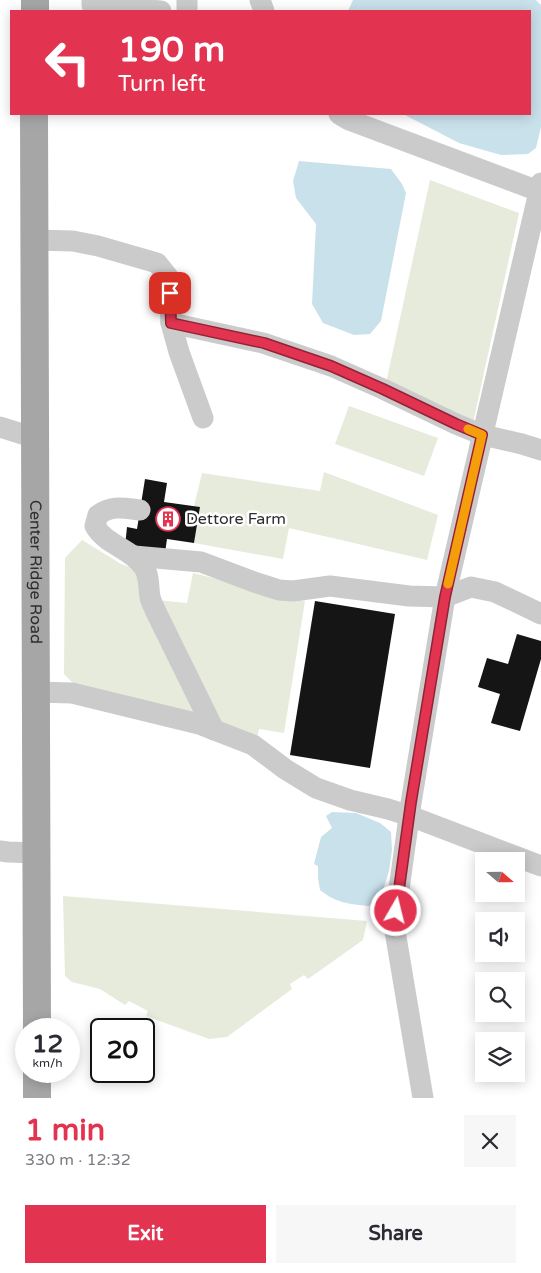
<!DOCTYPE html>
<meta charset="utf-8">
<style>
body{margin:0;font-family:"Varela Round",sans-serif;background:#f7f7f7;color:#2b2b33;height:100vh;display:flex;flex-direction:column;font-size:19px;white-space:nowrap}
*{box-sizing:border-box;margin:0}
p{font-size:16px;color:#7c7c81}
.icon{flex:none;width:28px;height:28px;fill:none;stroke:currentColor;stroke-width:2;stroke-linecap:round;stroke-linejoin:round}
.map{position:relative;height:1098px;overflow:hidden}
.details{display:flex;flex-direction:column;background:#fff;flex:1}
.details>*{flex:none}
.top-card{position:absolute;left:10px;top:10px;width:521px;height:105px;border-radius:0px;box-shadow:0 2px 12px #0003;background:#e23450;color:#fff;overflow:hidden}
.needle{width:32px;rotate:110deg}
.fabs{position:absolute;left:475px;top:852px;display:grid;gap:10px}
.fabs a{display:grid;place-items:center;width:50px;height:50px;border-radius:0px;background:#fff;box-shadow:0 2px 12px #0003;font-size:25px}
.speed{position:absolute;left:15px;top:1018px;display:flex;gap:10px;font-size:25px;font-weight:700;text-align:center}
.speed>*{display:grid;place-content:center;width:65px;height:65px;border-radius:50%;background:#fff;box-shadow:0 2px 12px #0003;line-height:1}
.speed small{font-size:12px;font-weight:400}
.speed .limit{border:2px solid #111;border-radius:8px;background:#fff;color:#111}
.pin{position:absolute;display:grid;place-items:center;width:42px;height:42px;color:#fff;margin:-21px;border-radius:10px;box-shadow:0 2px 8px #0006}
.me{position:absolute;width:55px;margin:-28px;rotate:8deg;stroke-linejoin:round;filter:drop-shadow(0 0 4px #0008)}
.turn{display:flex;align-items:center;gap:18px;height:105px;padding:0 25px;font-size:22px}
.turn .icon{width:65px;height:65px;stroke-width:2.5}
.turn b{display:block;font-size:35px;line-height:42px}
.round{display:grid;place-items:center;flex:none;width:52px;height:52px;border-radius:0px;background:#f7f7f7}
.summary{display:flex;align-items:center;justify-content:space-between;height:85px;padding:0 25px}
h1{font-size:30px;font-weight:800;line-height:38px;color:#e23450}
.action{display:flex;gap:10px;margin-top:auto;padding:10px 25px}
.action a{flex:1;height:58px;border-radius:0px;background:#e23450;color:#fff;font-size:20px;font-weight:800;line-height:58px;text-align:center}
.action a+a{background:#f7f7f7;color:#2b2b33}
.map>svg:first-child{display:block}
.green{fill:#e6ebdc}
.water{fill:#c9e1eb}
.building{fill:#151515}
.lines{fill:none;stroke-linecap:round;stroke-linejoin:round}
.minor{stroke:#cbcbcb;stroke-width:21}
.major{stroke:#a6a6a6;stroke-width:28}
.route-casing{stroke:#932234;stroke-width:12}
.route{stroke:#e23450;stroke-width:9}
.slow{stroke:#f59e0b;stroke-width:9}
.labels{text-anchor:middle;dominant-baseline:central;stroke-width:5;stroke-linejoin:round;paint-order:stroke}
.poi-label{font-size:16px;fill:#2e2e2e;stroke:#fff;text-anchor:start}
.street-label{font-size:16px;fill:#2e2e2e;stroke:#fff}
</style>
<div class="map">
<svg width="541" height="1098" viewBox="0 0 541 1098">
<rect width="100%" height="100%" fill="#fff"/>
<!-- green -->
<g class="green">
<path d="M 430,180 L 519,213 L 473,423 L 386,383 Z"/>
<path d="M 349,406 L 438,438 L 424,476 L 335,444 Z"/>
<path d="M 324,472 L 438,515 L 427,560 L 289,528 L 283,559 L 194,543 L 200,508 L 194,506 L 202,473 L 320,491 Z"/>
<path d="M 82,540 L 121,564 L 141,571 L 200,714 L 74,684 L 64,674 L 65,558 Z"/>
<path d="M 193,573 L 305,601 L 284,733 L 259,729 L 257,739 L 218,725 L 157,600 L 187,603 Z"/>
<path d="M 63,896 L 367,921 L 363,940 L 308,979 L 304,975 L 290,984 L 292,989 L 227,1037 L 209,1039 L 146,1016 L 148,1011 L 129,1001 L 125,1005 L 100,989 L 72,982 L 65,976 Z"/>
</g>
<!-- water -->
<g class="water">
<path d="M 353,0 L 536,0 L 541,5 L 541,127 L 536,148 L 528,154 L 501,155 L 459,143 L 403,114 L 530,114 L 530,11 L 348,11 Z"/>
<path d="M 299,161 L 391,169 L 402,184 L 406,193 L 381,321 L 370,334 L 354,335 L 323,323 L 312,304 L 316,224 L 296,198 L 293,181 Z"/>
<path d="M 332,812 L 356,813 L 380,823 L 391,832 L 392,850 L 389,871 L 381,896 L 369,906 C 349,904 336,903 320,890 L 318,878 L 318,866 L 314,864 L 321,837 L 332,828 L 326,816 Z"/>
</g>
<!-- building -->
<g class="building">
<path d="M 145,479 L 167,483 L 164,502 L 200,507 L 194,543 L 167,539 L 165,553 L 125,546 L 127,527 L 137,529 Z"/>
<path d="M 315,601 L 395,614 L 370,768 L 290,755 Z"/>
<path d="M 517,634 L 541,641 L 541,659 L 520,731 L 491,723 L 500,694 L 478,687 L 487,658 L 508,664 Z"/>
</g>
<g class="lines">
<!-- minor -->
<g class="minor">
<path d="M 92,0 L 92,5 L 161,11"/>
<path d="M 187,0 L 187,11"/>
<path d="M 260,0 L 264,11"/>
<path d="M 339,114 L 349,120 L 541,192"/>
<path d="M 34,240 L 73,241 L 98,246 L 157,263 L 169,278 L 171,323 L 179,352 L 203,418"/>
<path d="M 171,323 L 263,343 L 331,366 L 383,389 L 456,424 L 483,435 L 522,444 L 541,450"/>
<path d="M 0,427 L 35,438"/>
<path d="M 140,510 C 123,508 112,505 98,515 L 95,526 C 106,545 130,548 143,566 C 150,575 148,586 150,597 C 151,602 154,607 156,612 L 214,730"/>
<path d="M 134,556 L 201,562 L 254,582 L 279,590 L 293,591 L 330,586 L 409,596 L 445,597 L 471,587 L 495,592 L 541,614"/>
<path d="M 36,692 L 72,693 L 199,724 L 253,745 L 285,769 L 316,788 L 350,800 L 388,809 L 410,816 L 541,866"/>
<path d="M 0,851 L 8,852 L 36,853"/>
<path d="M 423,1098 L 394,925 L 411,803 L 445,597 L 541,183"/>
</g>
<!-- major -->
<g class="major">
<path d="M 35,11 L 35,0"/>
<path id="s1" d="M 34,114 L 37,1029"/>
<path d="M 37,1071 L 37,1098"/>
</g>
</g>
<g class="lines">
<!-- route casing -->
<g class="route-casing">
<path id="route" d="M 170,293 L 171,323 L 264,343 L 331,366 L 383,389 L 456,424 L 482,435 L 445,597 L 411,802 L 396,911"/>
</g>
<!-- route -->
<use href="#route" class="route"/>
<!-- slow -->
<path class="slow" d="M 448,584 L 482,435 L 468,429"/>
</g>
<!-- icons -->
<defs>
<g id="building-ring" transform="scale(1.25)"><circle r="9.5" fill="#fff" stroke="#e23450" stroke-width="1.5"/><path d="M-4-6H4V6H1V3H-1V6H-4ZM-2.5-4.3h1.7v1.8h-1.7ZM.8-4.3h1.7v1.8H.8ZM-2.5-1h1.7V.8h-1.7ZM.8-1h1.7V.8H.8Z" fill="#e23450"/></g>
</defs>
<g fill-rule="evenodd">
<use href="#building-ring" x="168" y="519"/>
</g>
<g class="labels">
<!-- poi labels -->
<g class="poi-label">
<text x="186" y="519">Dettore Farm</text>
</g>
<!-- street labels -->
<g class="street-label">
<text stroke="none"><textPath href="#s1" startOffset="458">Center Ridge Road</textPath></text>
</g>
</g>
</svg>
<div class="fabs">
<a><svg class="needle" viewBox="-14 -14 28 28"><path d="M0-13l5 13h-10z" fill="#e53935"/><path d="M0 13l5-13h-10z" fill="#7c7c81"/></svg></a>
<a><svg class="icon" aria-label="sound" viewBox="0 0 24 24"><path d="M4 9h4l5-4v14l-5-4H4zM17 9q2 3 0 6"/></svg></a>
<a><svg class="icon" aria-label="search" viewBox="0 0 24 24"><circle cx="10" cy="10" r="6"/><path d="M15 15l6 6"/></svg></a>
<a><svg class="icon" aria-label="layers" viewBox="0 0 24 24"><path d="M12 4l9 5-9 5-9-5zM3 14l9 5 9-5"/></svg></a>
</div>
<div class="speed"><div>12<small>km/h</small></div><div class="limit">20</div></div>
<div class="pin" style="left:170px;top:293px;background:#d93025"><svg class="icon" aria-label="arrive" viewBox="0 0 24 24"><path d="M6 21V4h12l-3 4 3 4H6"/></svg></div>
<svg class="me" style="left:396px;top:911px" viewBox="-20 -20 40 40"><circle r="17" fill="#e23450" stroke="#fff" stroke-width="3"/><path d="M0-11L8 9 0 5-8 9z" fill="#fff"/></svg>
<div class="top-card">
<div class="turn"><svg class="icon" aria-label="left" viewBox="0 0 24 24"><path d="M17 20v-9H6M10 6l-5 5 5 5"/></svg><div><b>190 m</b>Turn left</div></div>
</div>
</div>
<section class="details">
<div class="summary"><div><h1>1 min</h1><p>330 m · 12:32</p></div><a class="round"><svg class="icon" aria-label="close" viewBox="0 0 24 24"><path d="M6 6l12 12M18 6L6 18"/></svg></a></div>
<div class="action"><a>Exit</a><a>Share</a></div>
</section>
